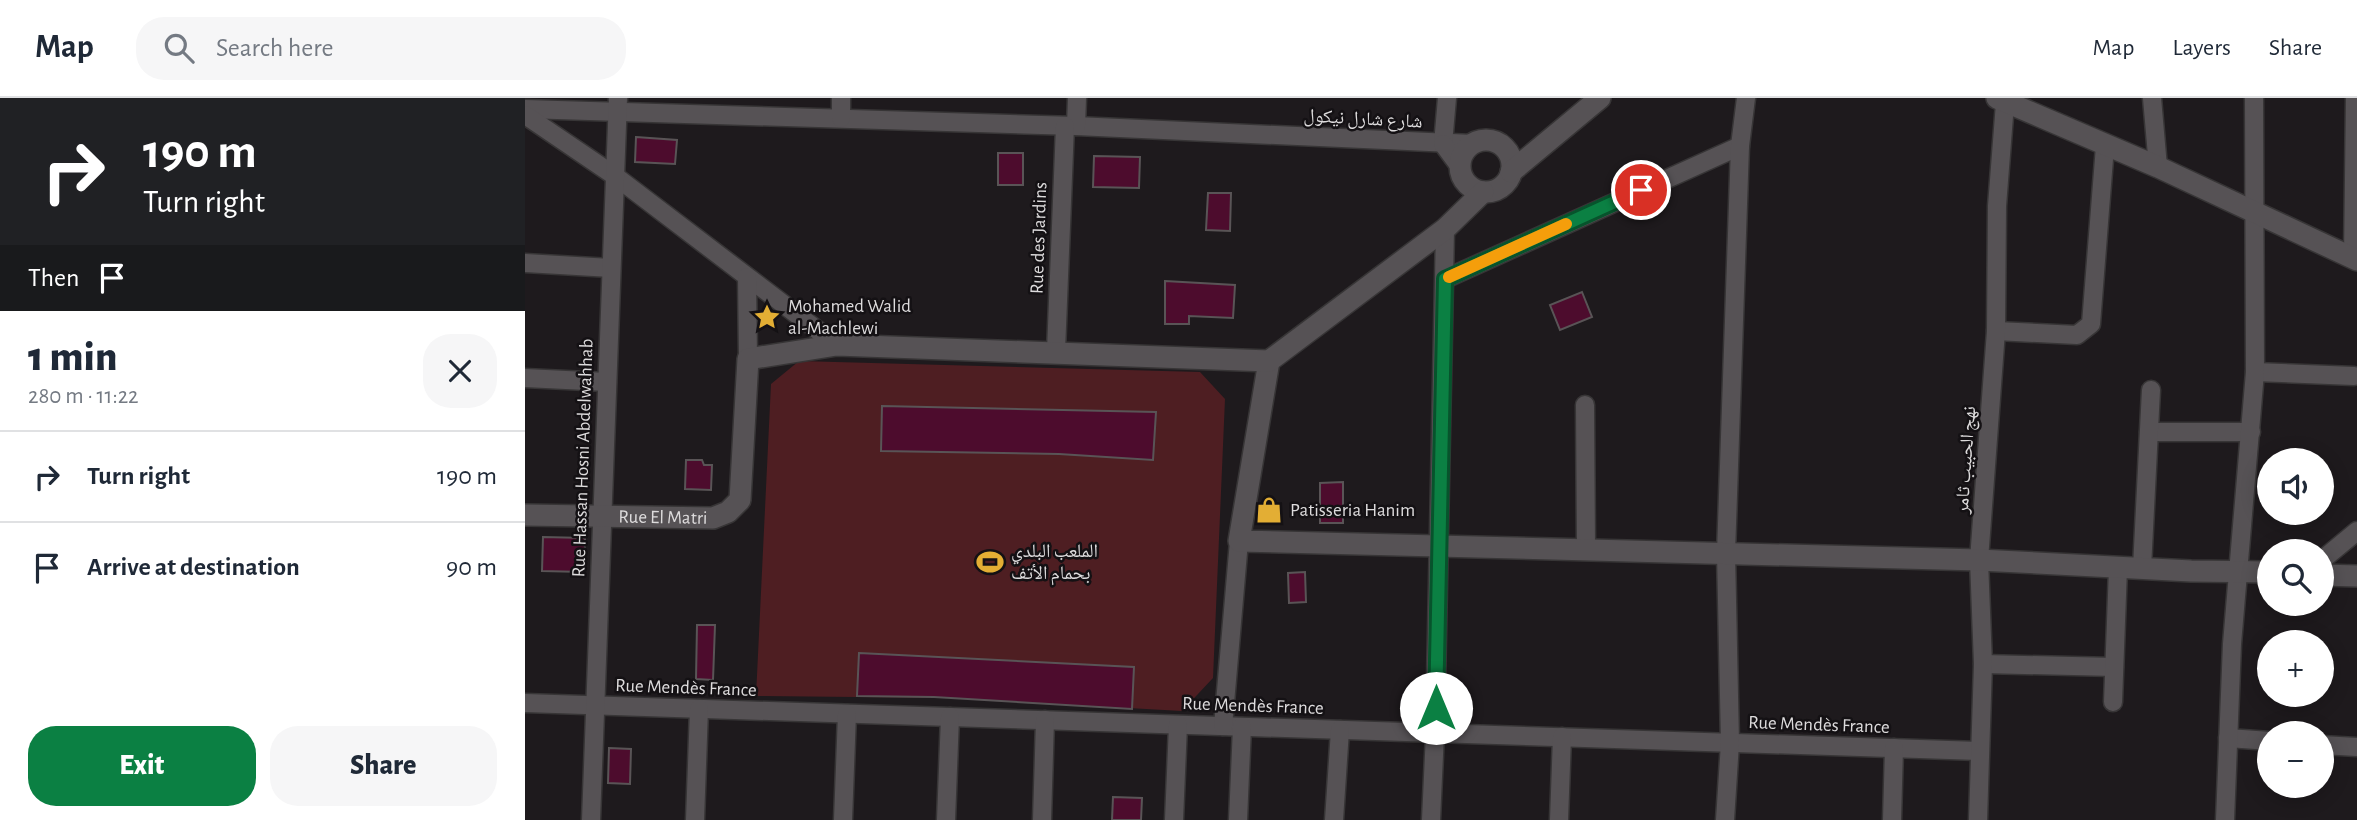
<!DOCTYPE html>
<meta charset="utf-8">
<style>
body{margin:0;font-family:"Alegreya Sans","Noto Naskh Arabic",sans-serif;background:#f6f6f7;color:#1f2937;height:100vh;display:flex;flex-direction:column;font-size:26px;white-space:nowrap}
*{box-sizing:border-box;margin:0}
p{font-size:23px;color:#747a83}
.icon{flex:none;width:38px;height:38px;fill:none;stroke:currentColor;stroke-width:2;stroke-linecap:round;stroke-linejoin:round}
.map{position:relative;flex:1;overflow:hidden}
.sheet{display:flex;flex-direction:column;background:#fff;width:525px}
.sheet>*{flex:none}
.top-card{background:#202124;color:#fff;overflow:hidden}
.controls{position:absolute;left:1732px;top:350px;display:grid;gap:14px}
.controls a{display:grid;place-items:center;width:77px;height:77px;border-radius:50%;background:#fff;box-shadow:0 4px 18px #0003;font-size:35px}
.pin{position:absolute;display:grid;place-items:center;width:60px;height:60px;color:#fff;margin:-30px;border:4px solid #fff;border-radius:50%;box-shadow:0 2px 7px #0007}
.me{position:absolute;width:77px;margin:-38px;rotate:0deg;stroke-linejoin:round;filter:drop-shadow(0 0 5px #0008)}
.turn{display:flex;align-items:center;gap:24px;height:147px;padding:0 28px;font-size:32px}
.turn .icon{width:91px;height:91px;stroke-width:2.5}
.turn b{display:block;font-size:49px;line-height:60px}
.then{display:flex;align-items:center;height:66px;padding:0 28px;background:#0003;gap:14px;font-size:26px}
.round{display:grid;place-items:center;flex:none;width:74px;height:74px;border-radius:28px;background:#f6f6f7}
.headline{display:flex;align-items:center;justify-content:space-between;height:119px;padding:0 28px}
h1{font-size:42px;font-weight:800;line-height:52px}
.primary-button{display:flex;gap:14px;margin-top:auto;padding:14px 28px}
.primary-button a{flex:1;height:80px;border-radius:28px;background:#0b8043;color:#fff;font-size:28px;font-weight:800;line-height:80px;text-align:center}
.primary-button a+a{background:#f6f6f7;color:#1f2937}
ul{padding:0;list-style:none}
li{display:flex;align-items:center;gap:21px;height:91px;padding:0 28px;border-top:2px solid #e0e1e3}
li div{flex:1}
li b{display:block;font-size:26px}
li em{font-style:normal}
header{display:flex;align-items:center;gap:42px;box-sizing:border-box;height:98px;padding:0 35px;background:#fff;border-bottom:2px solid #e0e1e3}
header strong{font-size:33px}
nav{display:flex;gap:38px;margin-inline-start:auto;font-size:24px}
.search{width:490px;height:63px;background:#f6f6f7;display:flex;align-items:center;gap:18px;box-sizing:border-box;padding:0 24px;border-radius:28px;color:#747a83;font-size:26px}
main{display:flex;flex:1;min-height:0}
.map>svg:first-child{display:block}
.green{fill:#4e1e22}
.building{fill:#4d0c2d;stroke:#595456;stroke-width:2}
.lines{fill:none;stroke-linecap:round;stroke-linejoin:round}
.minor-casing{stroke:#373536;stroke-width:21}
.tertiary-casing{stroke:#373536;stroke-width:24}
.minor{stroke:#565255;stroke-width:18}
.tertiary{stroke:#565255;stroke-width:21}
.route-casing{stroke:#07532c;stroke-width:18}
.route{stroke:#0b8043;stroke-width:12}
.slow{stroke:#f59e0b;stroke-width:12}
.labels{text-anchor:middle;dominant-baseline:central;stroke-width:5;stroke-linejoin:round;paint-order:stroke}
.street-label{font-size:19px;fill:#dddbdc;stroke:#141114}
.poi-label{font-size:19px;fill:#dddbdc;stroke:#141114;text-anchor:start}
</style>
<header>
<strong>Map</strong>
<div class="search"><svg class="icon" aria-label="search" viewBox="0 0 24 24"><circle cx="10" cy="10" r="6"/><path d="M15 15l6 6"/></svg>Search here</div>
<nav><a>Map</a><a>Layers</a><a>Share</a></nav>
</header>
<main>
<section class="sheet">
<div class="top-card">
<div class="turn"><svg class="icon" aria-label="right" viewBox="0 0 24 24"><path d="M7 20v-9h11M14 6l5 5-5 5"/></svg><div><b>190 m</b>Turn right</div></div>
<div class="then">Then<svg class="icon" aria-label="arrive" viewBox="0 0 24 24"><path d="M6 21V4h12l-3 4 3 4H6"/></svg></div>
</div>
<div class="headline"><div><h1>1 min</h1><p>280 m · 11:22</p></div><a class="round"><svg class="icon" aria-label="close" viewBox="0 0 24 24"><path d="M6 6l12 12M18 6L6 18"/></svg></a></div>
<ul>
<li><svg class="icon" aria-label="right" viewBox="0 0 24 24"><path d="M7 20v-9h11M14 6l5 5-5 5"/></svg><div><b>Turn right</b></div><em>190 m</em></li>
<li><svg class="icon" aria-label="arrive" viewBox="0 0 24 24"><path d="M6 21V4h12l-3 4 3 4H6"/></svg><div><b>Arrive at destination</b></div><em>90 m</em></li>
</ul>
<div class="primary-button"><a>Exit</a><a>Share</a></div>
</section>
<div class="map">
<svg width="1832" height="722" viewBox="0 0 1832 722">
<rect width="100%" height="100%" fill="#1e1a1d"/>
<!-- green -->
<path class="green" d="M 274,263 L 675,274 L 700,301 L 688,580 L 657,613 L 424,600 L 231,598 L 246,286 Z"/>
<!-- building -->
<g class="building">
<path d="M 111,39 L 152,42 L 150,66 L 110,64 Z"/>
<rect x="473" y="55" width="25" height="32"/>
<path d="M 569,58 L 615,59 L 614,90 L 568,89 Z"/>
<path d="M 683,95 L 706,95 L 705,133 L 681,132 Z"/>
<path d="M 640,183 L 710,187 L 708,220 L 664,218 L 664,226 L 640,226 Z"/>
<path d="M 1057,194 L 1067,219 L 1035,232 L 1025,207 Z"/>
<path d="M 357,308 L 631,314 L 628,362 L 534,356 L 356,353 Z"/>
<path d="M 161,362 L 177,362 L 179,367 L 187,367 L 186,392 L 160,391 Z"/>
<path d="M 818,384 L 818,425 L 795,425 L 795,385 Z"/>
<path d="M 18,439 L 60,440 L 59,474 L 17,473 Z"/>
<path d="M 780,474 L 781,504 L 764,505 L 763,475 Z"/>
<path d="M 172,527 L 190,527 L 188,582 L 171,581 Z"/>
<path d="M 334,555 L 609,569 L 607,611 L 409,599 L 332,598 Z"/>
<path d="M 84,650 L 106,651 L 105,686 L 83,685 Z"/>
<path d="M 588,699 L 617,700 L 616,722 L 587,722 Z"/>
</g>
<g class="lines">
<!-- minor casing -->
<g class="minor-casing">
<g id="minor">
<path d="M 1627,0 L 1633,69"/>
<path d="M 0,11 L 551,28 L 948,46"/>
<path d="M 0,17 L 90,78 L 312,247"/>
<path d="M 316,20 L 316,0"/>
<path d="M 551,28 L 552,0"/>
<path d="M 918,46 L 922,0"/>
<path d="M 918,46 L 935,69"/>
<path d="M 1828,160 L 1830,0"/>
<path d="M 0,165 L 86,170"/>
<path d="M 222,179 L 223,261"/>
<path d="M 920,181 L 1215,48"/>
<path d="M 1471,233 L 1552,237 L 1566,226 L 1580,48"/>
<path d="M 531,253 L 540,28"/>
<path d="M 1730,274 L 1829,278"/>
<path d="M 0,280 L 82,284"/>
<path d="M 1060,307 L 1061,451"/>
<path d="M 1624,334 L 1726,334"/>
<path d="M 1797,462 L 1832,433"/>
<path d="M 1617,470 L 1626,292"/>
<path d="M 1458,566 L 1589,569"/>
<path d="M 1588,604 L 1593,470"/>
<path d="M 0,605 L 1454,653"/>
<path d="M 698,628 L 714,443"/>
<path d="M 1703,640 L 1745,643"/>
<path d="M 1797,647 L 1832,649"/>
<path d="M 66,722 L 93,0"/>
<path d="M 170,722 L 174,611"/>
<path d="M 318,722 L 322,616"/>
<path d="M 421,722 L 425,619"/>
<path d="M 517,722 L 520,622"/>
<path d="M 649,722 L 653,627"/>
<path d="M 713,722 L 717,629"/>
<path d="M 809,722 L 815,632"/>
<path d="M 906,722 L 910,635 L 920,131"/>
<path d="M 1034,722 L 1037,639"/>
<path d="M 1200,722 L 1205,645 L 1201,455 L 1215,48 L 1221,0"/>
<path d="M 1367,722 L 1369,650"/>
<path d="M 1453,722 L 1458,566 L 1454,462 L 1471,233 L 1472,108 L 1480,5"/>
<path d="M 1700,722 L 1707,546 L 1730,274 L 1729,0"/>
</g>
</g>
<!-- tertiary casing -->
<g class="tertiary-casing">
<g id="tertiary">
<path d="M 1472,0 L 1633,69 L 1832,162"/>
<circle cx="961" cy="68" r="26"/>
<path d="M 986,74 L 1075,0"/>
<path d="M 744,263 L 714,443 L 1454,462 L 1666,473 L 1745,474"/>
<path id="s1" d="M 0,417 L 188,420 L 203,414 L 215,402 L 223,261 L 312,247 L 744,263 L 920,131 L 958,94"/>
<path d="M 1797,477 L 1832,478"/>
</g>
</g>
<!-- minor -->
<use href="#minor" class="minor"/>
<!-- tertiary -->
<use href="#tertiary" class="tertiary"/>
</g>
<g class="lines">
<!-- route casing -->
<g class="route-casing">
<path id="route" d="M 911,610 L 920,181 L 1116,92"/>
</g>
<!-- route -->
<use href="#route" class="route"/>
<!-- slow -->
<path class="slow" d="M 924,179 L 1041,126"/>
</g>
<!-- icons -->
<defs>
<g id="sight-bare" transform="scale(2.1)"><path d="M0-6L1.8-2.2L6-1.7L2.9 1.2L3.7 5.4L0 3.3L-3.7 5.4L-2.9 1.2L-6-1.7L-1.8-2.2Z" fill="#e3ae34" stroke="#141114" stroke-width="2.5" paint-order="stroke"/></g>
<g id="shop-bare" transform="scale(2.1)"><path d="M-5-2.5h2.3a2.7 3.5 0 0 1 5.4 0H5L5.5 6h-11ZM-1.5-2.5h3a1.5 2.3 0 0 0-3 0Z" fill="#e3ae34" stroke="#141114" stroke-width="2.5" paint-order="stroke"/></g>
<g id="stadium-bare" transform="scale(2.1)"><path d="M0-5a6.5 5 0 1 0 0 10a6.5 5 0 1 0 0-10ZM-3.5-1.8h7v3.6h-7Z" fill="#e3ae34" stroke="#141114" stroke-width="2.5" paint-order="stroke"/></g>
</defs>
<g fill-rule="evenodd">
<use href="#sight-bare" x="242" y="219"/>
<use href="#shop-bare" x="744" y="412"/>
<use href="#stadium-bare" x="465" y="464"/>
</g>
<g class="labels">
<!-- street labels -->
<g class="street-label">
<text transform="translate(838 21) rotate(3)">شارع شارل نيكول</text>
<text transform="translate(514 140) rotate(-88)">Rue des Jardins</text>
<text transform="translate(58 360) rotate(-88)">Rue Hassan Hosni Abdelwahhab</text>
<text transform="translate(1441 362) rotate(-86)">نهج الحبيب ثامر</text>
<text stroke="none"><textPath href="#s1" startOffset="138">Rue El Matri</textPath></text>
<text transform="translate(161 590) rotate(2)">Rue Mendès France</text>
<text transform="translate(728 608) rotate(2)">Rue Mendès France</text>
<text transform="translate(1294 627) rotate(2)">Rue Mendès France</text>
</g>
<!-- poi labels -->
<g class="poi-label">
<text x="263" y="208">Mohamed Walid<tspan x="263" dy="22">al-Machlewi</tspan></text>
<text x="765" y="412">Patisseria Hanim</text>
<text x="486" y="453">الملعب البلدي<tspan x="486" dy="22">بحمام الأتف</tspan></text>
</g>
</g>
</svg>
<div class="controls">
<a><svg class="icon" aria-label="sound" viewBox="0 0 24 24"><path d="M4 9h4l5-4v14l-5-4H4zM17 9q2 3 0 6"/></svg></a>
<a><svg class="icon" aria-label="search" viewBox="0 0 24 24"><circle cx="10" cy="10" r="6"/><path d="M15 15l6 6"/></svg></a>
<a>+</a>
<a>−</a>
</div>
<div class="pin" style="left:1116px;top:92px;background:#d93025"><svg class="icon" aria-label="arrive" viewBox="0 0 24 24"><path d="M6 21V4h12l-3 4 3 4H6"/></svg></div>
<svg class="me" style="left:911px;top:610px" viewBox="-20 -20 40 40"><circle r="19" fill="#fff"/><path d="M0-13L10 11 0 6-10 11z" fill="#0b8043"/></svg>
</div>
</main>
